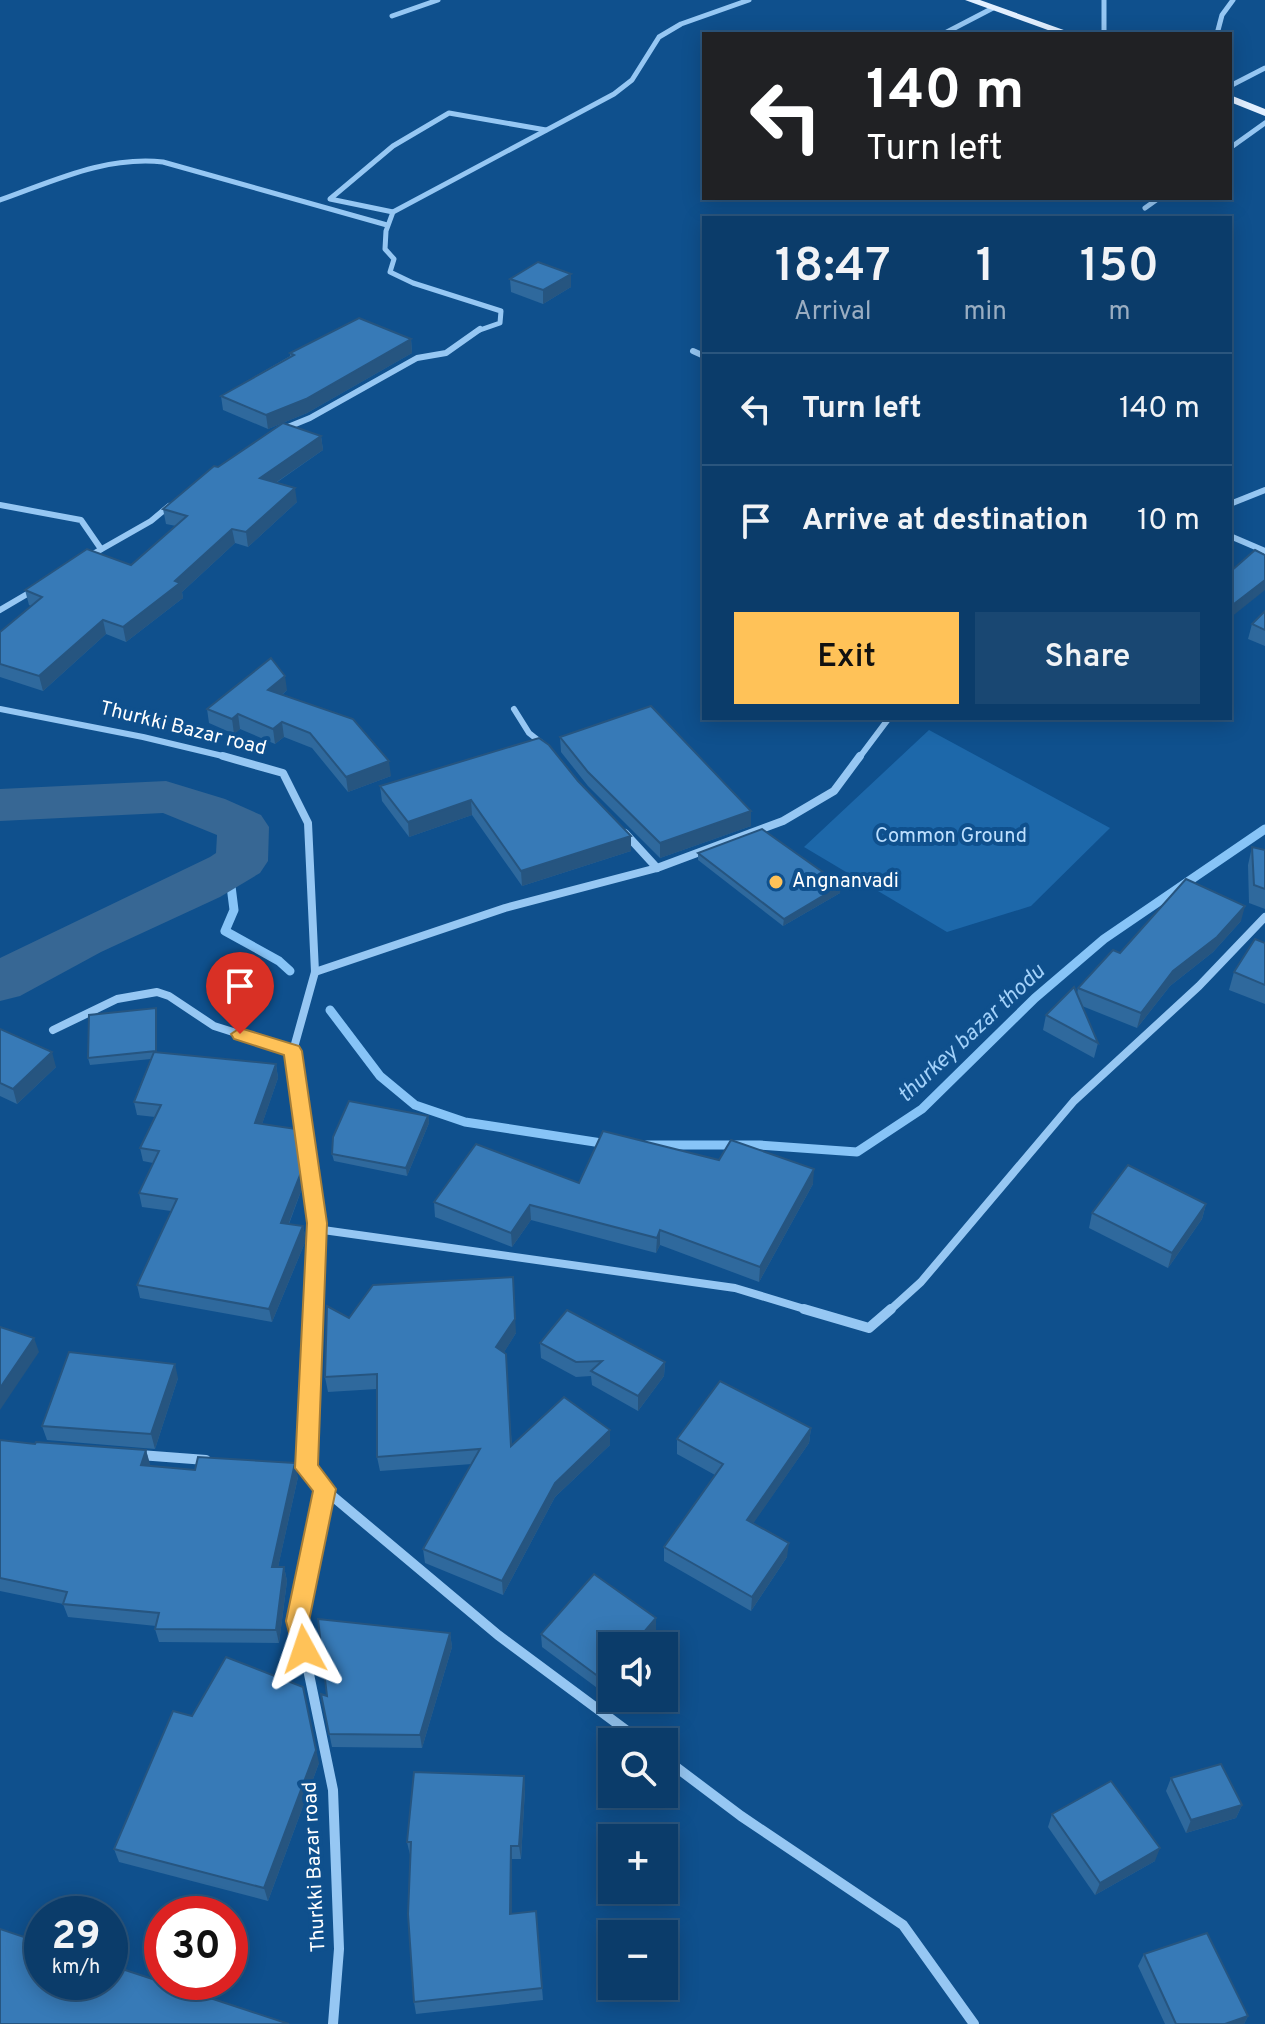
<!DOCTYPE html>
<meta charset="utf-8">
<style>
body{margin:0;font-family:Overpass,sans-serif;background:#194772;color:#f1f3f6;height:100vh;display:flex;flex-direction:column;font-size:30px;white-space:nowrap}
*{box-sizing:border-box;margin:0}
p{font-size:26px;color:#9aadc1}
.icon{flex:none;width:44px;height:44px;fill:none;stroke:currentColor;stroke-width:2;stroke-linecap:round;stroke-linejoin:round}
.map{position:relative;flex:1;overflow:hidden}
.side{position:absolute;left:702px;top:216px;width:530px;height:504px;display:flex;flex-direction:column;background:#0b3c6a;border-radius:0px;box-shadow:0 4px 20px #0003,0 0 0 2px #2b567e}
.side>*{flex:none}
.hud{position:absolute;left:702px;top:32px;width:530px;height:168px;border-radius:0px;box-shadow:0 4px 20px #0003,0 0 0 2px #2b567e;background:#202124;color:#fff;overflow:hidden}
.controls{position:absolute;left:598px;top:1632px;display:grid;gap:16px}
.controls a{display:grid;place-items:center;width:80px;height:80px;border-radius:0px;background:#0b3c6a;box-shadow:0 4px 20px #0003,0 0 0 2px #2b567e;font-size:40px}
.speed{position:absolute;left:24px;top:1896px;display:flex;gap:16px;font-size:40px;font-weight:700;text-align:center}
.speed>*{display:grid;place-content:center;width:104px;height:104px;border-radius:50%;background:#0b3c6a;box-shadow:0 4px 20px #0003,0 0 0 2px #2b567e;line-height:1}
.speed small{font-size:20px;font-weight:400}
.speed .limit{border:12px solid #d22;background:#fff;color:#111}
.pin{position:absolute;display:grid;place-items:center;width:68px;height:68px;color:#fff;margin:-82px -34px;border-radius:50% 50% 50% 0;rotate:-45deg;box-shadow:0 0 8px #0007}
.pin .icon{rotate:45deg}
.me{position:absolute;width:88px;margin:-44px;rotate:355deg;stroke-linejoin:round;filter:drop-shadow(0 0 6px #0008)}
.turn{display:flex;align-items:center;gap:28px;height:168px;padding:0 32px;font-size:36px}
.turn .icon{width:104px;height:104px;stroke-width:2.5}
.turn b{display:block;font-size:56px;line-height:68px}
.eta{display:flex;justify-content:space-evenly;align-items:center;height:136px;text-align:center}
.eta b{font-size:48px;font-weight:600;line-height:56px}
.cta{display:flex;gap:16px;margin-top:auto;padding:16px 32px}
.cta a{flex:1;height:92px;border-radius:0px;background:#ffc258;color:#111;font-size:32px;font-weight:600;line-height:92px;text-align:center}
.cta a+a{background:#194772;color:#f1f3f6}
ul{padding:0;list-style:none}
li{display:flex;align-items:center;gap:24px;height:112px;padding:0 32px;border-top:2px solid #2b567e}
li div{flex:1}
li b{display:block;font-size:30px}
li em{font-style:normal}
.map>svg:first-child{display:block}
.green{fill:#1d68aa}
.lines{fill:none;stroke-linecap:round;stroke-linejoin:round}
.stream{stroke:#87c4f7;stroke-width:9}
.river{fill:#376794;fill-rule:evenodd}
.minor-far3{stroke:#96c7f3;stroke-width:5}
.minor-far2{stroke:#96c7f3;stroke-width:6}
.minor-far1{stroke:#96c7f3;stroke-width:8}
.minor{stroke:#96c7f3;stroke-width:10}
.primary{fill:#e2efff;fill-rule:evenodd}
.wall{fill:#2f699d}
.shaded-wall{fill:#265580}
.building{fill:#377ab7;stroke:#265580;stroke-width:2}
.route{fill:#ffc258;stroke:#a67e39;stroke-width:2}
.poi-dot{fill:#ffc258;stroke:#0f508d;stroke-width:3}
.labels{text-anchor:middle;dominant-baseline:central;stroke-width:8;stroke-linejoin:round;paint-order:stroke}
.street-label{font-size:20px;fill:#fff;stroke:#0f508d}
.park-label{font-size:20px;fill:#bddffe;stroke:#0f508d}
.poi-label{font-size:20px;fill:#fff;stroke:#0f508d;text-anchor:start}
.water-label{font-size:22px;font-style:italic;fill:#a2d1fa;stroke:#0f508d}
</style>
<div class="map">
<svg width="1265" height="2024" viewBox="0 0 1265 2024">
<rect width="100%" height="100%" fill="#0f508d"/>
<!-- green -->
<path class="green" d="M 929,730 L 1110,828 L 1031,906 L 947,932 L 804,847 Z"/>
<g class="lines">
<!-- stream -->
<g class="stream">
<path d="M 229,870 L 234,910 L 225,931 L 279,961 L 290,971"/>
<path d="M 330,1010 L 380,1076 L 415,1105 L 465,1122 L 608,1144"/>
<path d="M 647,1145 L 760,1145 L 857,1152 L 922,1109 L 1035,998 L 1104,939 L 1265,829"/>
</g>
<!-- river -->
<path class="river" d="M 166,781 L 225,799 L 261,815 L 269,827 L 268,861 L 260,873 L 220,897 L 101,952 L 20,996 L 0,1001 L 0,958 L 210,857 L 216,853 L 217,835 L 163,813 L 0,821 L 0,789 Z"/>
<!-- minor-far3 -->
<g class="minor-far3">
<path d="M 1104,0 L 1104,34"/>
<path d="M 392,16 L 438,0"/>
<path d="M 943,34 L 993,8"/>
<path d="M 1217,34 L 1222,15 L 1233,0"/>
<path d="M 1230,86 L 1265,68"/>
<path d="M 1230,148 L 1265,123"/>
<path d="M 0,200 C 54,181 104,156 163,162 L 387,225"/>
<path d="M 1145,208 L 1159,198"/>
<path d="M 393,212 L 330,199 L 393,146 L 449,113 L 546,130"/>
<path d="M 477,331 L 500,323 L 501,311 L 413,283 L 390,272 L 394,259 L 385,249 L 386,231 L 393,212 L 614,94 L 632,80 L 659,37 L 681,24 L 749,0"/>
</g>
<!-- minor-far2 -->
<g class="minor-far2">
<path d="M 693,351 L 704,356"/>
<path d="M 283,429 L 310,418 L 417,358 L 446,353 L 480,329"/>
<path d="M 1230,504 L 1265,490"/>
<path d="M 0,505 L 81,520 L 101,549"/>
<path d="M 1230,536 L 1265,551"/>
<path d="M 86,558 L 151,521 L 169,506"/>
<path d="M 0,610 L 34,590"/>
<path d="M 0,709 L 143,737 L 231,758"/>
<path d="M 514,709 L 529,733 L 543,744"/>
<path d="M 859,758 L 889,718"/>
</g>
<!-- minor-far1 -->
<g class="minor-far1">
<path d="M 223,756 L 283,773 L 308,823 L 315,972 L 293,1051 L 317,1223 L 313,1311"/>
<path d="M 625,833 L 657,868"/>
<path d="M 315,972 L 505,908 L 657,868 L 783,821 L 834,791 L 860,756"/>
<path d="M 53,1030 L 117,999 L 157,992 L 169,996 L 214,1026 L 293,1051"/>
<path d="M 316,1229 L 735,1288 L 811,1311"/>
<path d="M 889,1311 L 921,1282 L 1074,1101 L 1199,986 L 1265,917"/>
</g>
<!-- minor -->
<g class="minor">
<path d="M 313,1309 L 306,1468 L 324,1489 L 298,1621 L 333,1790 L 339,1949 L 333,2024"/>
<path d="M 804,1309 L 869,1328 L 891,1309"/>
<path d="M 140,1455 L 206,1460"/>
<path d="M 324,1489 L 498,1635 L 642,1742"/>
<path d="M 664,1758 L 741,1816 L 903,1925 L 974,2024"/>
</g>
<!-- primary -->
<g class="primary">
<path d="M 965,0 L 980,0 L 1075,34 L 1059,34 Z"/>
<path d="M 1230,95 L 1265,109 L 1265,116 L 1230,102 Z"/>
</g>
</g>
<!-- wall -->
<g class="wall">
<path d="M 571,274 L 571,287 L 543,304 L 511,292 L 510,279 Z"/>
<path d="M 411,339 L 412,353 L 307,413 L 268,429 L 223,410 L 221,396 L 290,356 L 290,353 Z"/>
<path d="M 321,436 L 323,450 L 276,483 L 297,502 L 248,547 L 235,543 L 182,592 L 183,598 L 126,642 L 106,634 L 43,691 L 0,677 L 0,632 L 31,606 L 29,605 L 25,590 L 131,565 L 176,526 L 166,524 L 163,509 L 218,467 Z"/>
<path d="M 1265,611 L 1265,646 L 1248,639 L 1252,624 Z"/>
<path d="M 287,690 L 282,695 L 391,776 L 348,792 L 312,748 L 284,737 L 275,744 L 240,729 L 234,734 L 209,723 L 207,709 Z"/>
<path d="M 560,737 L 751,811 L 751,826 L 660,858 L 588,786 L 561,752 Z"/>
<path d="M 578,781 L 631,836 L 631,851 L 522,886 L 472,815 L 409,837 L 382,801 L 380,786 Z"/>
<path d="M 1252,847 L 1265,850 L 1265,909 L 1249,903 L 1248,865 Z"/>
<path d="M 698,853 L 840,893 L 783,926 L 698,860 Z"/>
<path d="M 1241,921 L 1213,952 L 1170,986 L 1137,1028 L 1082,1006 L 1098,1043 L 1094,1058 L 1043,1030 L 1046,1015 L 1077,994 L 1078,988 L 1120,953 Z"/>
<path d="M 1265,943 L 1265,1004 L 1229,990 L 1234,972 Z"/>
<path d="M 156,1008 L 157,1016 L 157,1052 L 276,1064 L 278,1078 L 262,1124 L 304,1183 L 289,1224 L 303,1226 L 306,1240 L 272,1322 L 140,1298 L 137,1285 L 171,1211 L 142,1207 L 139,1193 L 153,1163 L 143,1161 L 140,1148 L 155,1117 L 137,1115 L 134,1102 L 151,1059 L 90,1065 L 88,1058 Z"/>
<path d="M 0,1029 L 56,1067 L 17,1104 L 0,1096 Z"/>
<path d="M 428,1116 L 429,1123 L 407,1176 L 334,1161 L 332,1154 Z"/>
<path d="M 579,1183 L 813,1184 L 759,1282 L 660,1245 L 656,1253 L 531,1220 L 512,1247 L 435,1217 L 434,1202 Z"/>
<path d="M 1206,1204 L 1202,1219 L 1168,1268 L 1089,1228 L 1092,1213 Z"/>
<path d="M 349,1318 L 516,1333 L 504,1352 L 512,1446 L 610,1430 L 610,1445 L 555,1497 L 503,1595 L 425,1563 L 423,1549 L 472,1464 L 380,1471 L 377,1457 L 377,1389 L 328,1392 L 325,1377 Z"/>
<path d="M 540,1343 L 665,1362 L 664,1376 L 638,1411 L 592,1385 L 591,1376 L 576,1377 L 541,1358 Z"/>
<path d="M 178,1378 L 155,1449 L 47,1440 L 42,1426 Z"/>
<path d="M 811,1428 L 809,1443 L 753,1523 L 787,1557 L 751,1611 L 664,1561 L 664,1547 L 715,1475 L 677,1454 L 677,1439 Z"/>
<path d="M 0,1441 L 35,1444 L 146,1450 L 150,1466 L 298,1477 L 278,1567 L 284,1567 L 287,1581 L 279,1643 L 159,1642 L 155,1629 L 156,1626 L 68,1617 L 63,1604 L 0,1591 Z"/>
<path d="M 656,1632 L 604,1693 L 542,1647 L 541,1634 Z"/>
<path d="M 450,1633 L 452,1647 L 422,1748 L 332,1747 L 321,1694 L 327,1696 Z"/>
<path d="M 319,1763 L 268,1901 L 119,1862 L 114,1849 Z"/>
<path d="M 524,1776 L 525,1789 L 521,1859 L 512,1859 L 512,1914 L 536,1911 L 543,2000 L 416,2014 L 414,2002 L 410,1855 L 407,1842 Z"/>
<path d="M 1171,1778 L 1242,1805 L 1236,1818 L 1186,1833 L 1166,1791 Z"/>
<path d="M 1052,1814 L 1155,1861 L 1095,1895 L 1048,1827 Z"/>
<path d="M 1144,1954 L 1248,2016 L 1244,2024 L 1165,2024 L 1138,1966 Z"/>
</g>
<!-- shaded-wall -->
<g class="shaded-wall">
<path d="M 571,274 L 571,287 L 543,304 L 543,290 Z"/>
<path d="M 411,339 L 412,353 L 307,413 L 268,429 L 266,415 Z"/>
<path d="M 321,436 L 323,450 L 262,492 L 260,478 Z"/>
<path d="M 295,488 L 297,502 L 248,547 L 246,532 Z"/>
<path d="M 232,529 L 235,543 L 182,592 L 183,598 L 126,642 L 123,627 Z"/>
<path d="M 1265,580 L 1265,590 L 1230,618 L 1230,607 Z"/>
<path d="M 103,620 L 106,634 L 43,691 L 39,676 Z"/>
<path d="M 285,676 L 287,690 L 270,705 L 268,690 Z"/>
<path d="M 238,714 L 240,729 L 234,734 L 232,719 Z"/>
<path d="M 282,722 L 284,737 L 275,744 L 273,729 Z"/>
<path d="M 389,761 L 391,776 L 348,792 L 346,777 Z"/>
<path d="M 471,800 L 472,815 L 409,837 L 408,822 Z"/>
<path d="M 751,811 L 751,826 L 660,858 L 660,843 Z"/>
<path d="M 631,836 L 631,851 L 522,886 L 521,871 Z"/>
<path d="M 841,885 L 840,893 L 783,926 L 784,919 Z"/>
<path d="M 1245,906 L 1241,921 L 1213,952 L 1170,986 L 1137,1028 L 1141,1013 L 1173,971 Z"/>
<path d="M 156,1008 L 157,1016 L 157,1058 L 156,1051 Z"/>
<path d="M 52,1052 L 56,1067 L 17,1104 L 13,1089 Z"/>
<path d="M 276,1064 L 278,1078 L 258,1136 L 255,1123 Z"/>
<path d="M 428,1116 L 429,1123 L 407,1176 L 406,1168 Z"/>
<path d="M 296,1129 L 304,1183 L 284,1236 L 281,1223 Z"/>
<path d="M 814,1169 L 813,1184 L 759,1282 L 760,1267 Z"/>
<path d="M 1206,1204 L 1202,1219 L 1168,1268 L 1172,1253 Z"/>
<path d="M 530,1205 L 531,1220 L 512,1247 L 511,1233 Z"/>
<path d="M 303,1226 L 306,1240 L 272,1322 L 269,1309 Z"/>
<path d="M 660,1230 L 660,1245 L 656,1253 L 657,1238 Z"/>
<path d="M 513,1277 L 516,1333 L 498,1362 L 496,1347 Z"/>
<path d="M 34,1338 L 39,1352 L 0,1410 L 0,1388 Z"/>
<path d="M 665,1362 L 664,1376 L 638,1411 L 638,1396 Z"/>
<path d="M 175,1364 L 178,1378 L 155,1449 L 151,1434 Z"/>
<path d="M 811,1428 L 809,1443 L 746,1534 L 747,1520 Z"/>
<path d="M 610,1430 L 610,1445 L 555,1497 L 503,1595 L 502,1581 L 555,1483 Z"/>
<path d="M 146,1450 L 150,1464 L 145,1480 L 141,1465 Z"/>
<path d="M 295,1463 L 298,1477 L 275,1581 L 272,1567 Z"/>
<path d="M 789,1543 L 787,1557 L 751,1611 L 752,1597 Z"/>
<path d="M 284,1567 L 287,1581 L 279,1643 L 276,1630 Z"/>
<path d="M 656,1618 L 656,1632 L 644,1646 L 632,1646 Z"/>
<path d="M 450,1633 L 452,1647 L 422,1748 L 420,1735 Z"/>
<path d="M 612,1669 L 612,1683 L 604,1693 L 603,1680 Z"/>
<path d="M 303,1687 L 319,1763 L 268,1901 L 264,1888 Z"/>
<path d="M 524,1776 L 525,1789 L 521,1859 L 519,1846 Z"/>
<path d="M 1242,1805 L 1236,1818 L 1186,1833 L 1191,1820 Z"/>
<path d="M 511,1846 L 512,1859 L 512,1926 L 510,1914 Z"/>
<path d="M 1160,1848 L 1155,1861 L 1095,1895 L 1100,1883 Z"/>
<path d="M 1248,2016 L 1244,2024 L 1225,2024 Z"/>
</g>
<!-- building -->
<g class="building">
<path d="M 538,262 L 571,274 L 543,290 L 510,279 Z"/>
<path d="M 359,318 L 411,339 L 306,399 L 266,415 L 221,396 L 294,355 L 290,353 Z"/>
<path d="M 283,423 L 321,436 L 260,478 L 295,488 L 246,532 L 232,529 L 175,581 L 180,583 L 123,627 L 103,620 L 39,676 L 0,664 L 0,632 L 42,597 L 25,590 L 87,549 L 131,565 L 187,516 L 163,509 L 214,466 L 218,467 Z"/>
<path d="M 1255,550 L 1265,555 L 1265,580 L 1230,607 L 1230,572 Z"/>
<path d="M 1265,611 L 1265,630 L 1252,624 Z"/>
<path d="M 271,658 L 285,676 L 268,690 L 353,719 L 389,761 L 346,777 L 310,733 L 282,722 L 273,729 L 238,714 L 232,719 L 207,709 Z"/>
<path d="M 651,706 L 751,811 L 660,843 L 588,772 L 560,737 Z"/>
<path d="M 539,738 L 549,745 L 578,781 L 631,836 L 521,871 L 471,800 L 408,822 L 380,786 Z"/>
<path d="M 762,829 L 841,885 L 784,919 L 698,853 Z"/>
<path d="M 1252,847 L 1265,850 L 1265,889 L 1254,885 Z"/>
<path d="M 1186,879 L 1245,906 L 1217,937 L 1173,971 L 1141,1013 L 1078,988 L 1113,950 L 1120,953 Z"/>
<path d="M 1255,939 L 1265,943 L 1265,985 L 1234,972 Z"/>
<path d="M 1074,987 L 1098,1043 L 1046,1015 Z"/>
<path d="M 156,1008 L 156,1051 L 88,1058 L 89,1015 Z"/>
<path d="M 0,1029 L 52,1052 L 13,1089 L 0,1083 Z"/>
<path d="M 154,1052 L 276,1064 L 255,1123 L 296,1129 L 302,1170 L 281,1223 L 303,1226 L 269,1309 L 137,1285 L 177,1199 L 139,1193 L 159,1151 L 140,1148 L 161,1105 L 134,1102 Z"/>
<path d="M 349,1101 L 428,1116 L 406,1168 L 332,1154 L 333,1137 Z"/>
<path d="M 603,1131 L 719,1160 L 731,1140 L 814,1169 L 760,1267 L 660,1230 L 657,1238 L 530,1205 L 511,1233 L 434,1202 L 476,1144 L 579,1183 Z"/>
<path d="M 1128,1165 L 1206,1204 L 1172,1253 L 1092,1213 Z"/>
<path d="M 513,1277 L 515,1319 L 496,1347 L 506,1354 L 511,1446 L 564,1397 L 610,1430 L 555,1483 L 502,1581 L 423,1549 L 480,1449 L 377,1457 L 377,1374 L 325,1377 L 327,1306 L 349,1318 L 373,1285 Z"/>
<path d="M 567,1310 L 665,1362 L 638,1396 L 591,1371 L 602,1361 L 576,1362 L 540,1343 Z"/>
<path d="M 0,1327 L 34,1338 L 0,1388 Z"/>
<path d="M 69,1352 L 175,1364 L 151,1434 L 42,1426 Z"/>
<path d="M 720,1381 L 811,1428 L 747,1520 L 789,1543 L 752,1597 L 664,1547 L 723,1464 L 677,1439 Z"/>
<path d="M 0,1440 L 35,1444 L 36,1442 L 146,1450 L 141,1465 L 195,1470 L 198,1457 L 295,1463 L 272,1567 L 284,1567 L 276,1630 L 155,1629 L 159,1613 L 63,1604 L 67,1592 L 0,1578 Z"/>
<path d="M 594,1574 L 656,1618 L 632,1646 L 612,1646 L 612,1669 L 603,1680 L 541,1634 Z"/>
<path d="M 318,1619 L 450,1633 L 420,1735 L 329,1734 L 321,1694 L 327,1696 Z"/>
<path d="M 226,1657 L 303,1687 L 316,1750 L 264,1888 L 114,1849 L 173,1711 L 192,1716 Z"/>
<path d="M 1221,1764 L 1242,1805 L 1191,1820 L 1171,1778 Z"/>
<path d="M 414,1772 L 524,1776 L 519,1846 L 511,1846 L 510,1914 L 536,1911 L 542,1988 L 414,2002 L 408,1914 L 411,1842 L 407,1842 Z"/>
<path d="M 1111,1781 L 1160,1848 L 1100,1883 L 1052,1814 Z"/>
<path d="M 0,1929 L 42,1943 L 42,1982 L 110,1982 L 110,1965 L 289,2024 L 0,2024 Z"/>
<path d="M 1207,1933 L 1248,2016 L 1225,2024 L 1176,2024 L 1144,1954 Z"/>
</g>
<!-- route -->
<path class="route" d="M 240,1028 L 299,1046 L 302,1051 L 327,1223 L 318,1465 L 336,1489 L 309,1621 L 316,1649 L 312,1656 L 304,1660 L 295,1656 L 286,1621 L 313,1491 L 295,1468 L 307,1223 L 284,1055 L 234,1039 L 231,1034 Z"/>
<!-- markers -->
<circle class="poi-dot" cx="776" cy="882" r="8"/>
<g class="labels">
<!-- street labels -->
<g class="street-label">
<text transform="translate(183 729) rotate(14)">Thurkki Bazar road</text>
<text transform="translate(315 1867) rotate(-93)">Thurkki Bazar road</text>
</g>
<!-- park labels -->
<g class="park-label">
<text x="951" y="837">Common Ground</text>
</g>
<!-- poi labels -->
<g class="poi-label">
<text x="792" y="882">Angnanvadi</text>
</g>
<!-- water labels -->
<g class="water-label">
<text transform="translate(972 1034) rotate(-43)">thurkey bazar thodu</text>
</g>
</g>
</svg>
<div class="controls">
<a><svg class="icon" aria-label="sound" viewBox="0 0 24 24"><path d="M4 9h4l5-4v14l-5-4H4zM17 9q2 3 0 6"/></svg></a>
<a><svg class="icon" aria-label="search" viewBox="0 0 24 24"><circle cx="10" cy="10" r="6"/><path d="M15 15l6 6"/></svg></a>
<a>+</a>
<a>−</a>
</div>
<div class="speed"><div>29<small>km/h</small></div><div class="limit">30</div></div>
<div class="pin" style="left:240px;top:1034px;background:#d93025"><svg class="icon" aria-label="arrive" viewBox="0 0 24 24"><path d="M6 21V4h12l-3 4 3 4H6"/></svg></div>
<svg class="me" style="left:304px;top:1649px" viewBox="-20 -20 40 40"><path d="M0-17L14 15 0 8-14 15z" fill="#ffc258" stroke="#fff" stroke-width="4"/></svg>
<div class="hud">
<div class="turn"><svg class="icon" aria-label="left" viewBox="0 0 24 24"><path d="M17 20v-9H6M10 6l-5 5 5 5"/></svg><div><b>140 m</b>Turn left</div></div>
</div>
<section class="side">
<div class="eta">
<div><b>18:47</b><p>Arrival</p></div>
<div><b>1</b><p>min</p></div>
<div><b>150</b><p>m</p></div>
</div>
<ul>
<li><svg class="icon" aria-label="left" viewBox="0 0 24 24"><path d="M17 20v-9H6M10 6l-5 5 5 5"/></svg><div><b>Turn left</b></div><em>140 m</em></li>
<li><svg class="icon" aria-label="arrive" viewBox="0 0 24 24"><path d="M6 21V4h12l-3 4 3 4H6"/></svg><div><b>Arrive at destination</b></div><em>10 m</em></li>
</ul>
<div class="cta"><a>Exit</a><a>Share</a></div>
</section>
</div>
